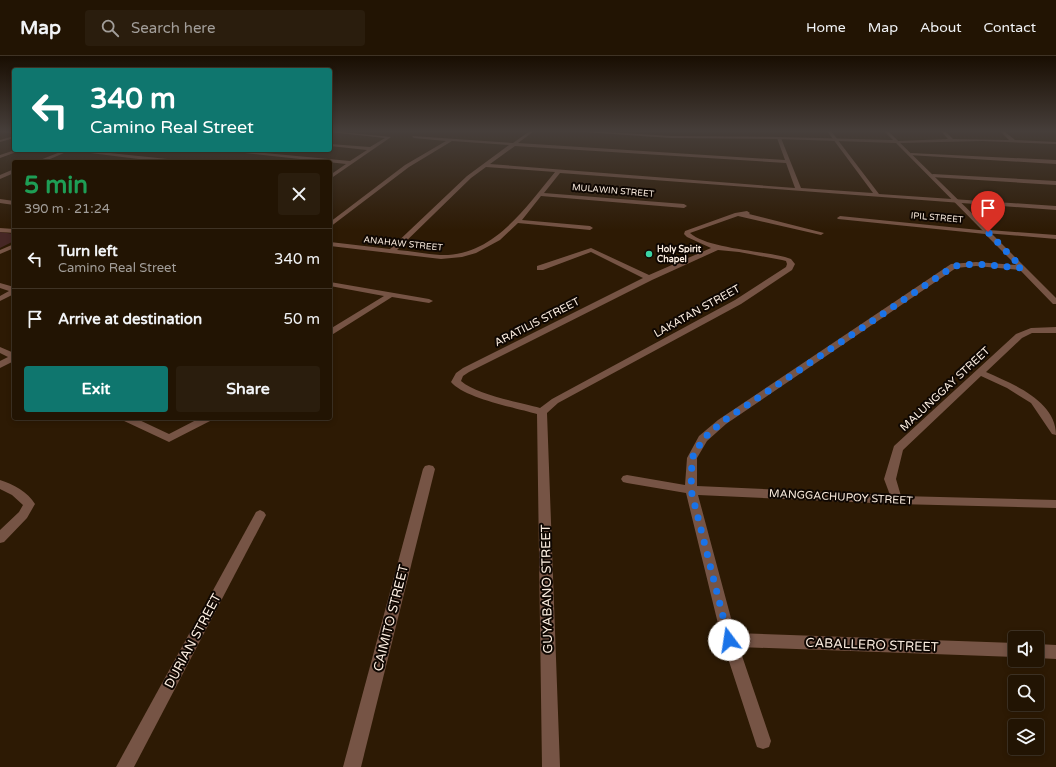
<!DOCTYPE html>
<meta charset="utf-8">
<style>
body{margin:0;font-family:"Varela Round",sans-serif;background:#2a1d0d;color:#f1f3f6;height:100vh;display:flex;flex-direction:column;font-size:15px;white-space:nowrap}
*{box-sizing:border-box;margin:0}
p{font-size:13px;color:#a29e9a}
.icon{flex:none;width:22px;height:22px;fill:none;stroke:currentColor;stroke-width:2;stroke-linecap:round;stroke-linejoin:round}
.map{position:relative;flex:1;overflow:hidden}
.details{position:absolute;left:12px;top:104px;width:320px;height:260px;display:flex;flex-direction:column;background:#221403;border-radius:4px;box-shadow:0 2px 6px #0003,0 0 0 1px #3f3325}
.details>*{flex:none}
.banner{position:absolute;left:12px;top:12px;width:320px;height:84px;border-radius:4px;box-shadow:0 2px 6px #0003,0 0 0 1px #3f3325;background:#0f766e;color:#fff;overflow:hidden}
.buttons{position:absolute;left:1008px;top:575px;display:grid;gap:8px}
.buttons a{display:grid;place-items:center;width:36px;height:36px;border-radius:4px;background:#221403;box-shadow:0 2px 6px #0003,0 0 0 1px #3f3325;font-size:20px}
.pin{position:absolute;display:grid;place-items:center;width:34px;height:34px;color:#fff;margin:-41px -17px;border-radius:50% 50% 50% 0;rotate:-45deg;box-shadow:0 0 4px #0007}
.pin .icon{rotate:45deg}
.me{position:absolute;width:44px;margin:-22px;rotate:346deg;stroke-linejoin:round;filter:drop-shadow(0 0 3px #0008)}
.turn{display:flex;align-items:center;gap:14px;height:84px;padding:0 12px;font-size:18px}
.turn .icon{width:52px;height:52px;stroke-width:2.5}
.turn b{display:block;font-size:28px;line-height:34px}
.round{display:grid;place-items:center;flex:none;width:42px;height:42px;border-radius:4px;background:#2a1d0d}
.head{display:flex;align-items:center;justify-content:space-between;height:68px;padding:0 12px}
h1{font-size:24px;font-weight:700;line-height:30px;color:#1e9e55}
.button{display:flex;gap:8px;margin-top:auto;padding:8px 12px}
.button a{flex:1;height:46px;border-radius:4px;background:#0f766e;color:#fff;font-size:16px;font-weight:700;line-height:46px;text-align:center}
.button a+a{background:#2a1d0d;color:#f1f3f6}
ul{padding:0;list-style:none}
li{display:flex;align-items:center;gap:12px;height:60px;padding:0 12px;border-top:1px solid #3f3325}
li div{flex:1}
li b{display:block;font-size:15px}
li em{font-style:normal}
header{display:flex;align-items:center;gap:24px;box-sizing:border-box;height:56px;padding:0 20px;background:#221403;border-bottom:1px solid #3f3325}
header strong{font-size:19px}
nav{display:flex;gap:22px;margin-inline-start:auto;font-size:14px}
.search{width:280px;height:36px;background:#2a1d0d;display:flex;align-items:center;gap:10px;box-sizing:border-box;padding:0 14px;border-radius:4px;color:#a29e9a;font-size:15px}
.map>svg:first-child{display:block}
.green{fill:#462725}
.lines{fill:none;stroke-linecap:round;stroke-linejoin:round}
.minor{fill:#765445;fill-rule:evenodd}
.tertiary{fill:#765445;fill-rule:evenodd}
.route{stroke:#1a73e8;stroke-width:7;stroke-dasharray:0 12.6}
.poi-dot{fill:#3bd4a4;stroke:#0f0702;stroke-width:1.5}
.labels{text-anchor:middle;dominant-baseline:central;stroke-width:4;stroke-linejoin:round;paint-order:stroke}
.far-street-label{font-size:9px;fill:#fbede0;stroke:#0f0702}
.far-poi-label{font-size:9px;font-weight:bold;fill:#fbede0;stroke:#0f0702;text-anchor:start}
.street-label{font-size:11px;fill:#fbede0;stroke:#0f0702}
.near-street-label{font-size:13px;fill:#fbede0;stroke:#0f0702}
</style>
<header>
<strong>Map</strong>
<div class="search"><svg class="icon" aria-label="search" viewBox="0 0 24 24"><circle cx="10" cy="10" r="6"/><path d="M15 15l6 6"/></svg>Search here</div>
<nav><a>Home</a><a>Map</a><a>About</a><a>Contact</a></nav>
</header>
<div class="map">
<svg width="1056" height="711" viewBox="0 0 1056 711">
<rect width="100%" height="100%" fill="#2d1a04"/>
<!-- green -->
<path class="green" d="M 0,176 L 14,178 L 14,185 L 0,192 Z"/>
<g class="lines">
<!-- minor -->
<g class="minor">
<path d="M 0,75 L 14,75 L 14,77 L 0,76 Z"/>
<path d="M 330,75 L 391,81 L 330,123 L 330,119 L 346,108 L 217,94 L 234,94 L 350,105 L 367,94 L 330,90 L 330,88 L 370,91 L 385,82 L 330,76 Z"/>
<path d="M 530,75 L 534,75 L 518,87 L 785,104 L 777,82 L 779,81 L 781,82 L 801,132 L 873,137 L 827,75 L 831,75 L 879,138 L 1056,150 L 1056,154 L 560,117 L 544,137 L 684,148 L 687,150 L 684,152 L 541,140 L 522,164 L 590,170 L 593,172 L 590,174 L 518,167 L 500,184 L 476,197 L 462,201 L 441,203 L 330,190 L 330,186 L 390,193 L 467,120 L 509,89 L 452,85 L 409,111 L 330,171 L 330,166 L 405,109 L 446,85 L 414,82 L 412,80 L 513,87 ZM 515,90 L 786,107 L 795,132 L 490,108 ZM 486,111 L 555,116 C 525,152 493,201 440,199 C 426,198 411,195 397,194 L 471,122 Z"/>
<path d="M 941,75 L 945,75 L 953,83 L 1009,84 L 1000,75 L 1004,75 L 1015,84 L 1056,86 L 1056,88 L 982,85 L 898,87 L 896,86 L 898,85 L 948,83 Z"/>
<path d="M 14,80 L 14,82 L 0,86 L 0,84 Z"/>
<path d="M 15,94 L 22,94 L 0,102 L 0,99 Z"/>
<path d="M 66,94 L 81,94 L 177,104 L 180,106 L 163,106 Z"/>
<path d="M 911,97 L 1056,104 L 1056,108 L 909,99 Z"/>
<path d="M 933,118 L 1056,125 L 1056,129 L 931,121 L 931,119 Z"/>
<path d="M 0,143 L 14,145 L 14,149 L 0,147 Z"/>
<path d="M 747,155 L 750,157 L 749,158 L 824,177 L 821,179 L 738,160 L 690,177 C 706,192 762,195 785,201 L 791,203 L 795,208 L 792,214 L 741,248 L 558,347 L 547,357 L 560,711 L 542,711 L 537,358 C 516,352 464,342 451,326 L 456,317 L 463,312 L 643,222 L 591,196 L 543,214 L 537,214 L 537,210 L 591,192 L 649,219 L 711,192 L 687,181 L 684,178 L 685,175 L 735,157 ZM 718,194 L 739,196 L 782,204 L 786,205 L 787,208 L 786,211 L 735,244 L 552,343 L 540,352 C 519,346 477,339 461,325 L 463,320 L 469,316 L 652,224 Z"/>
<path d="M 840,160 L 989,175 L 1056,242 L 1056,248 L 1053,248 L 1020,214 L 976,210 L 956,212 L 726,368 L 707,385 L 697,402 L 697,430 L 890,439 L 884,423 L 894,390 L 1016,278 L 1031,272 L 1056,271 L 1056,277 L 1032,277 L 1022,282 L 986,316 C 1013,328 1056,345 1056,379 L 1052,378 L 1031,347 L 1007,332 L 981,320 L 903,394 L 896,423 L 901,440 L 1056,444 L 1056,452 L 897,448 L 698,439 L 735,577 L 1015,587 L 1015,601 L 739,591 L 771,685 L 769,691 L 763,693 L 757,691 L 755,685 L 722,584 L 686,437 L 627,427 L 623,426 L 621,423 L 623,420 L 627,419 L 685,429 L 687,402 L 699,380 L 718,364 L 951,208 L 976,206 L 1016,209 L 985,178 L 838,163 L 837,162 Z"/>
<path d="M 0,172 L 14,173 L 14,177 L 0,176 Z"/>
<path d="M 14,188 L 14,192 L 0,198 L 0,194 Z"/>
<path d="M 330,226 L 429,243 L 433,245 L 429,247 L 392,241 L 330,280 L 330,273 L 384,240 L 330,230 Z"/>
<path d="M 0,227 L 14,231 L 14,238 L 0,245 L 0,240 L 9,235 L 0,232 Z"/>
<path d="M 0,291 L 14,297 L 14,305 L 0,312 L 0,305 L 8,301 L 0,297 Z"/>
<path d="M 121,362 L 135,362 L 169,378 L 200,362 L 213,362 L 212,364 L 169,386 L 122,364 Z"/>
<path d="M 429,409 L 433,410 L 435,413 L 361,711 L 343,711 L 423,413 L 425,410 Z"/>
<path d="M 0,424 C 13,428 28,436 35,448 L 27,462 L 4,486 L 0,487 L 0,474 L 19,456 L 23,449 L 12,439 L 0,433 Z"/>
<path d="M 260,454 L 264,456 L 266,459 L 134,711 L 116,711 L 256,456 Z"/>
<path d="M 1037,588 L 1056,589 L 1056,603 L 1037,602 Z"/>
</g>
<!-- tertiary -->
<g class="tertiary">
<path d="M 570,75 L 589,75 L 671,80 L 779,81 L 893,84 L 884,75 L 888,75 L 989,174 L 1056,179 L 1056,183 L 985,177 L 896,87 L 779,83 L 671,82 Z"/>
<path d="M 65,94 L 71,94 L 43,106 L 35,106 Z"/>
<path d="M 14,113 L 14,117 L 0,123 L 0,119 Z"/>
</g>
</g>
<!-- sky -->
<linearGradient id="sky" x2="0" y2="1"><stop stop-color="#190e02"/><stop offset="0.43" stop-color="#463e3a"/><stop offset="1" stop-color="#463e3a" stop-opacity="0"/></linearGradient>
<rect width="1056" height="174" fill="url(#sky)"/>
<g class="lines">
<!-- route -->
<path class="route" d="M 729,584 L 691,434 L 692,402 L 703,383 L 722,366 L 954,210 L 976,208 L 1022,212 L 988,176"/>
</g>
<!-- markers -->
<circle class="poi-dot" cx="649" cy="198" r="4"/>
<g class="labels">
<!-- far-street labels -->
<g class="far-street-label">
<text transform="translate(613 135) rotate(5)">MULAWIN STREET</text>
<text transform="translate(937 162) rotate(5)">IPIL STREET</text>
<text transform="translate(403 188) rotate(6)">ANAHAW STREET</text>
</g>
<!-- far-poi labels -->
<g class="far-poi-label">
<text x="657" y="193">Holy Spirit<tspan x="657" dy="10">Chapel</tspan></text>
</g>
<!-- street labels -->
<g class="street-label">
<text transform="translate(697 255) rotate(-29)">LAKATAN STREET</text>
<text transform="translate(537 266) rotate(-27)">ARATILIS STREET</text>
<text transform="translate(945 333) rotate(-43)">MALUNGGAY STREET</text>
<text transform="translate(841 441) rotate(3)">MANGGACHUPOY STREET</text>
</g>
<!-- near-street labels -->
<g class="near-street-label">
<text transform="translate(547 533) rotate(-91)">GUYABANO STREET</text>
<text transform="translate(391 562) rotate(-76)">CAIMITO STREET</text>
<text transform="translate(193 585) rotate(-62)">DURIAN STREET</text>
<text transform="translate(872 589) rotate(2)">CABALLERO STREET</text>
</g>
</g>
</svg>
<div class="buttons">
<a><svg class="icon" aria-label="sound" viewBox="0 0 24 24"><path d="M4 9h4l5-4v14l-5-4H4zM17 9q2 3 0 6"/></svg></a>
<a><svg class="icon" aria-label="search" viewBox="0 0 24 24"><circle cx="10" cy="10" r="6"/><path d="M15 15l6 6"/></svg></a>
<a><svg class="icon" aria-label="layers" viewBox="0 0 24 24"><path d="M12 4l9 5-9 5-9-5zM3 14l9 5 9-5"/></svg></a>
</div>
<div class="pin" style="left:988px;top:176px;background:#d93025"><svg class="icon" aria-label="arrive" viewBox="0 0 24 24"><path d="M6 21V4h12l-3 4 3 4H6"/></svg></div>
<svg class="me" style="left:729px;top:584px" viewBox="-20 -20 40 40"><circle r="19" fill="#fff"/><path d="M0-13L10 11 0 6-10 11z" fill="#1a73e8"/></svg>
<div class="banner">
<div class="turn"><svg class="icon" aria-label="left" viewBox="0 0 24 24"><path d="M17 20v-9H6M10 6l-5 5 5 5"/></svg><div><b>340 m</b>Camino Real Street</div></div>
</div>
<section class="details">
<div class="head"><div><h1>5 min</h1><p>390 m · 21:24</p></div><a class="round"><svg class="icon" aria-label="close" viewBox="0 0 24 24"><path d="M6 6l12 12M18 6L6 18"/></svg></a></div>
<ul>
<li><svg class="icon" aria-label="left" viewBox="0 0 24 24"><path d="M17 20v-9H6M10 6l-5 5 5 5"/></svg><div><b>Turn left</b><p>Camino Real Street</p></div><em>340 m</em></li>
<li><svg class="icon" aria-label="arrive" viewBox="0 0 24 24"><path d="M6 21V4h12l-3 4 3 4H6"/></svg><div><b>Arrive at destination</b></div><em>50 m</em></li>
</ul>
<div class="button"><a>Exit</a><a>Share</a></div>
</section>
</div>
